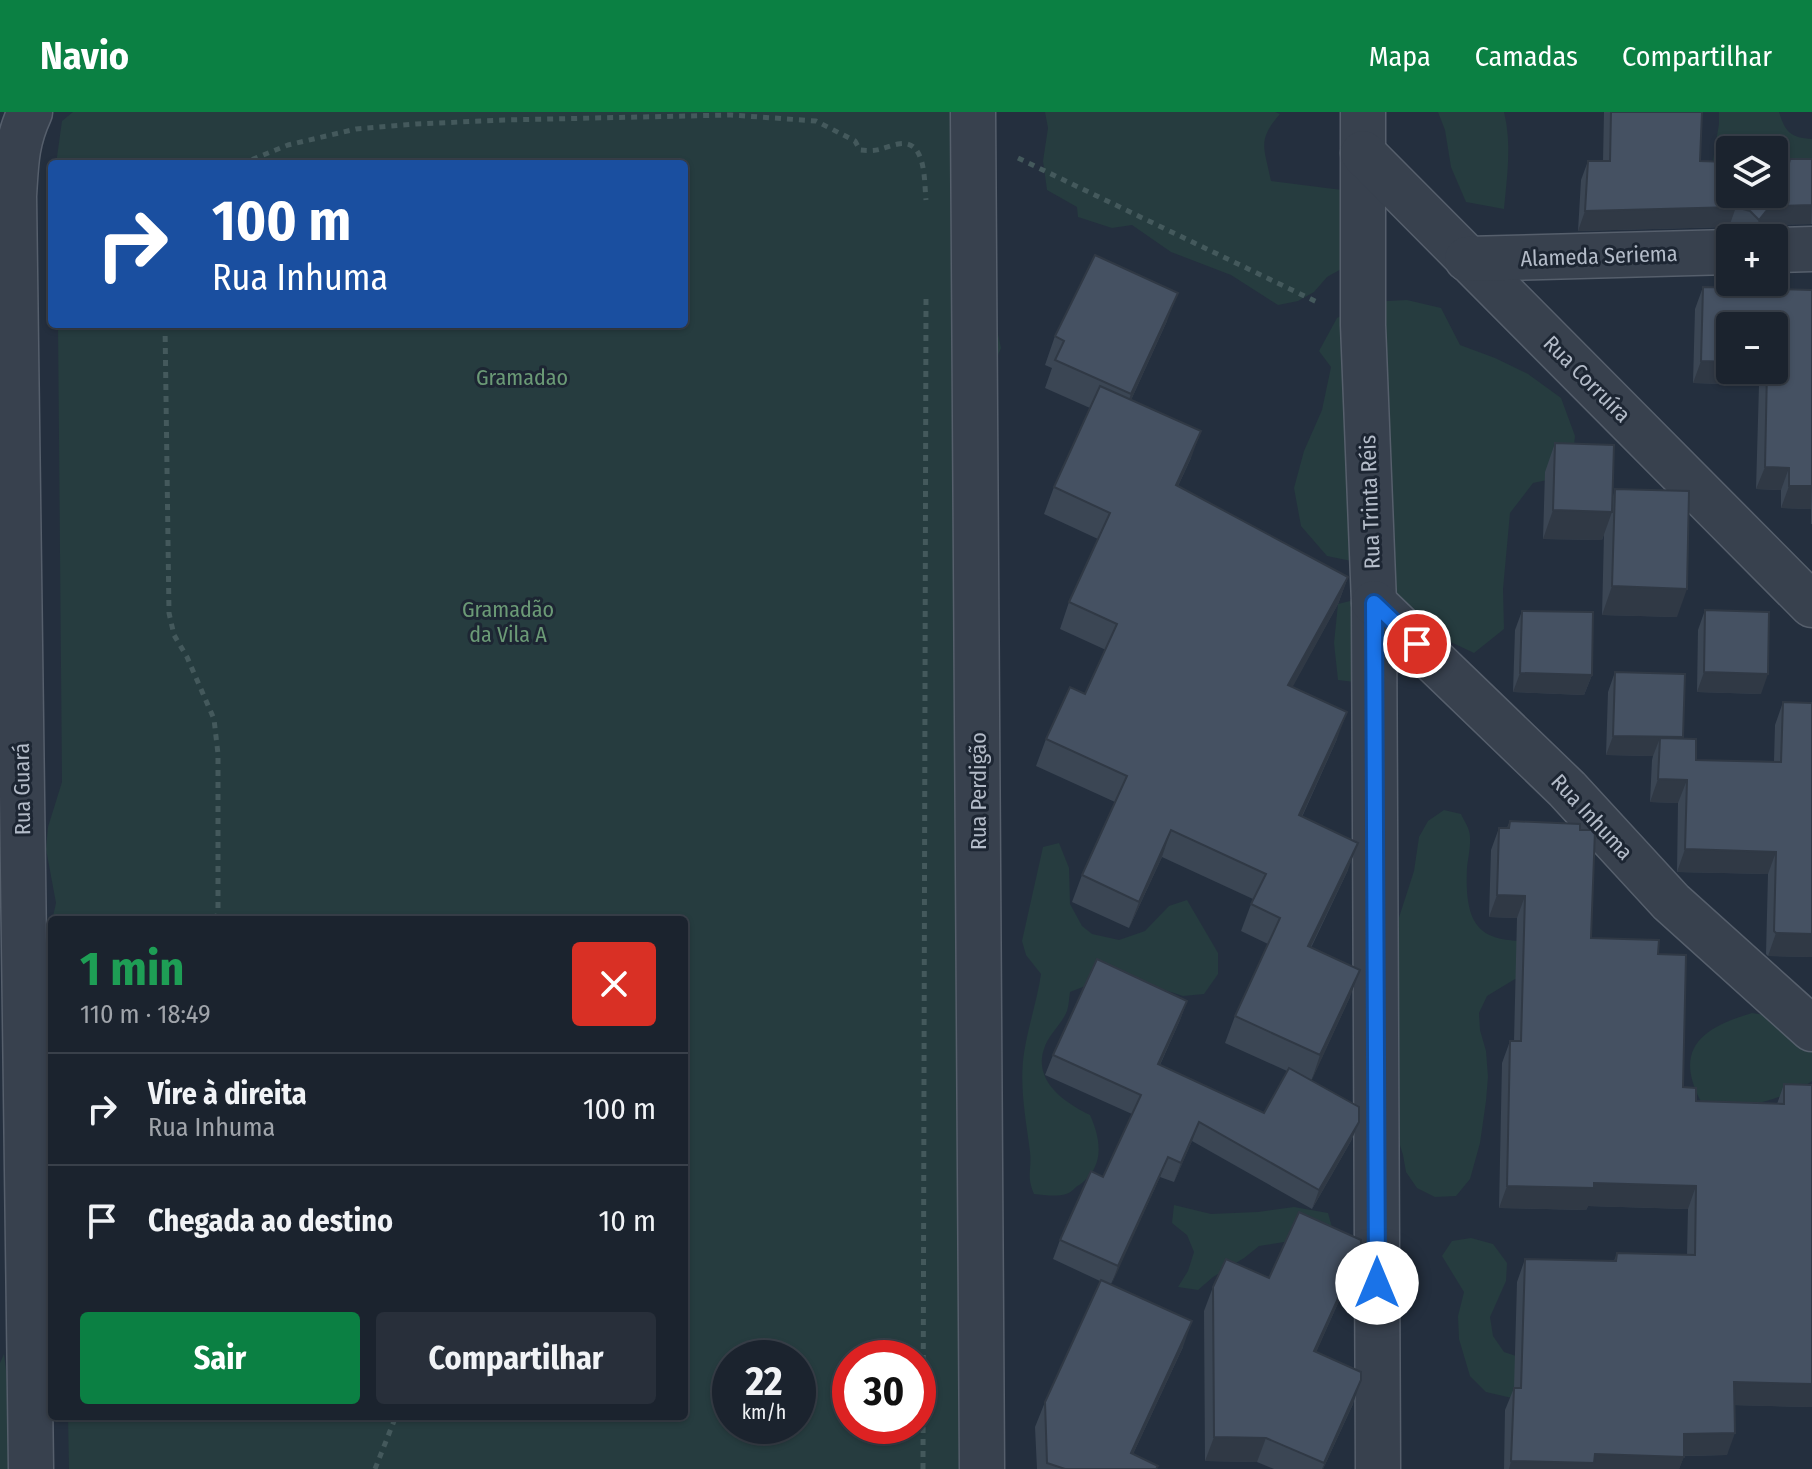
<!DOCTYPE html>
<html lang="pt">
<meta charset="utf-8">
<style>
body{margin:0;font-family:"Fira Sans Condensed",sans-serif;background:#282f3a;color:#f1f3f6;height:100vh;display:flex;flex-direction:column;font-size:30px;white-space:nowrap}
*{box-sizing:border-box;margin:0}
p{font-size:26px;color:#a0a4aa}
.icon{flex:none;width:44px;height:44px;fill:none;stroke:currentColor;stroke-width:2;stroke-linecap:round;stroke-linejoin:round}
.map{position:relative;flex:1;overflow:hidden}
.details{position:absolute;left:48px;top:804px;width:640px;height:504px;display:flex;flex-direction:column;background:#1b232e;border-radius:8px;box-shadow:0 2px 6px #0004,0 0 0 2px #39404a}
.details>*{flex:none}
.hud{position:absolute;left:48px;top:48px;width:640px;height:168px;border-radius:8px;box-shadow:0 2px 6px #0004,0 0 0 2px #39404a;background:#1a4fa0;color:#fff;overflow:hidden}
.fabs{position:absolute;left:1716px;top:24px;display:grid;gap:16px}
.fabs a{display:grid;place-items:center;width:72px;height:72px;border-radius:8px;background:#1b232e;box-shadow:0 2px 6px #0004,0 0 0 2px #39404a;font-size:40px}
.speed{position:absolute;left:712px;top:1228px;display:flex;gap:16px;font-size:40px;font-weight:700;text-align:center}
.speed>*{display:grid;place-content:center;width:104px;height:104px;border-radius:50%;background:#1b232e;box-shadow:0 2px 6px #0004,0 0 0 2px #39404a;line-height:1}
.speed small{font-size:20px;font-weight:400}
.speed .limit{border:12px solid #d22;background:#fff;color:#111}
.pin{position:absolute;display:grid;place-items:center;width:68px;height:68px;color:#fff;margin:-34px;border:4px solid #fff;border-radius:50%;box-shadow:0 2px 8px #0007}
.me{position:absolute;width:88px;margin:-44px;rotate:0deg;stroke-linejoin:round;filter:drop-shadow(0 0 6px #0008)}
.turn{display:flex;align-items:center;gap:28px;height:168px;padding:0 32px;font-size:36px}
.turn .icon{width:104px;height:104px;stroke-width:2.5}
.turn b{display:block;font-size:56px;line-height:68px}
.round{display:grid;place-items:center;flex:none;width:84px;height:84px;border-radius:8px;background:#282f3a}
.headline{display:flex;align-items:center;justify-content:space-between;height:136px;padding:0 32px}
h1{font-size:48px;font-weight:700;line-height:60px;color:#1e9e55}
.cta{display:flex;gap:16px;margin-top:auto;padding:16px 32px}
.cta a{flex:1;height:92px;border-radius:8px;background:#0b8043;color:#fff;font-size:32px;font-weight:700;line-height:92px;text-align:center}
.cta a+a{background:#282f3a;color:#f1f3f6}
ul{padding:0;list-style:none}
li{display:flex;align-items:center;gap:24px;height:112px;padding:0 32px;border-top:2px solid #39404a}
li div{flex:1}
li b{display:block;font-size:30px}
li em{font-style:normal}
header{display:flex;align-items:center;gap:48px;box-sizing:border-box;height:112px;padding:0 40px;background:#0b8043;color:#fff}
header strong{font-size:38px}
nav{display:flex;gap:44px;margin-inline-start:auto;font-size:28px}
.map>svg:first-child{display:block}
.green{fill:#263c3f;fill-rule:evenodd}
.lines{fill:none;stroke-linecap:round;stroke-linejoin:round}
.minor-casing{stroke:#565f6c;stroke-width:47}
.path{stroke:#44595c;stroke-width:5;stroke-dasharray:6 6;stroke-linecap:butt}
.minor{stroke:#38414e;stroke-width:44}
.wall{fill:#3b4654;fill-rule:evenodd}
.shaded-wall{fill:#303945}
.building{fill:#455162;stroke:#303945;stroke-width:2}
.route-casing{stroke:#114b97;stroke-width:20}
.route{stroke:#1a73e8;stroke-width:14}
.labels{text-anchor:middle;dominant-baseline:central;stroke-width:6;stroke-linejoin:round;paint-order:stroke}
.street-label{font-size:22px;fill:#b4bcc9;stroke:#1d2633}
.park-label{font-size:22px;fill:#6b9a76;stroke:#1d2633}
</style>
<header>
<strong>Navio</strong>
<nav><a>Mapa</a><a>Camadas</a><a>Compartilhar</a></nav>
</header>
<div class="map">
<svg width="1812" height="1357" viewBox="0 0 1812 1357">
<rect width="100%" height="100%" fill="#242f3e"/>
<!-- green -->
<g class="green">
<path d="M 73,0 L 962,0 L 991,190 L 1001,236 L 971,306 L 954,308 L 959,1357 L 69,1357 L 68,1304 L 684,1304 L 684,808 L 52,808 L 52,826 L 50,818 L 56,791 L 46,737 L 48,715 L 62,670 L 58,212 L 684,212 L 684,52 L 56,52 L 62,9 ZM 730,1246 L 798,1246 L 798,1314 L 730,1314 ZM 850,1246 L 918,1246 L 918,1314 L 850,1314 Z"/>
<path d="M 1045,0 L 1275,0 L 1280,2 C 1256,29 1265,37 1271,69 L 1342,78 L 1343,156 L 1327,165 L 1314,180 L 1298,189 L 1278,193 L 1231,163 L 1171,140 L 1132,113 L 1112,116 L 1078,105 L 1077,95 L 1047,78 L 1043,49 L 1048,16 Z"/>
<path d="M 1438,0 L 1504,0 C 1512,32 1507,65 1504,97 L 1466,90 L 1451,55 L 1445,18 Z"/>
<path d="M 1719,0 L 1779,0 C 1785,20 1791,26 1812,27 L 1812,57 L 1774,62 L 1774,38 L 1730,38 L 1730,65 L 1724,64 L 1713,48 L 1719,12 Z"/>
<path d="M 1407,188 L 1441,196 L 1460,233 L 1495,246 L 1528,262 L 1561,286 L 1575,324 L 1571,363 L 1533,371 L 1510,401 L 1503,477 L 1504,517 L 1474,541 L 1438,524 L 1405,546 L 1379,573 L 1338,568 L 1334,531 L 1338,492 L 1354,488 L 1366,452 L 1327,444 L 1301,414 L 1294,376 L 1304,339 L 1322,298 L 1331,255 L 1319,239 L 1337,206 L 1369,190 Z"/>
<path d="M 1444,698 L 1461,702 C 1463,707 1468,714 1469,719 C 1472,730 1468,745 1467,756 C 1463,836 1497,829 1562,829 L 1534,866 L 1515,867 L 1487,884 L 1479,901 L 1480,918 L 1486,939 L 1488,965 L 1486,989 L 1480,1031 L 1470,1067 L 1456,1084 L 1435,1085 L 1417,1076 L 1406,1060 L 1403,1043 L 1392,1008 L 1394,821 L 1414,759 L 1419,725 L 1428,709 Z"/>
<path d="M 1059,731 L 1069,756 L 1070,792 L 1082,814 L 1092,822 L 1119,828 L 1145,819 L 1169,794 L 1187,788 L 1218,841 L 1218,862 L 1204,882 L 1183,884 L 1116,862 L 1070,880 C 1069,886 1069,893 1067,899 C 1062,912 1048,923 1044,937 C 1033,969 1065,991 1090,1003 C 1102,1030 1105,1057 1076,1075 C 1073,1078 1070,1081 1066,1082 C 1057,1085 1044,1083 1034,1082 C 1026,1063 1032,1059 1030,1040 C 1026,1007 1019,974 1024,941 C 1028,915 1037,889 1041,862 L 1026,843 L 1022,829 L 1043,735 Z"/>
<path d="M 1752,901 L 1772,904 L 1812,923 L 1812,969 C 1797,981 1753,995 1733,995 C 1723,994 1712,992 1701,990 C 1673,936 1702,916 1752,901 Z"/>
<path d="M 1174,1093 L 1211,1102 L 1258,1100 L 1294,1095 L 1328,1101 L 1333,1119 L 1316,1125 L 1259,1134 L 1244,1146 L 1213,1165 L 1198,1178 L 1178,1175 L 1188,1159 L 1194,1140 L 1187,1123 L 1172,1111 Z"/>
<path d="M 1471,1126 L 1493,1132 L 1507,1151 L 1506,1169 L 1490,1205 L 1493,1224 L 1504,1240 L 1522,1246 L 1525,1289 L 1486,1280 L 1470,1264 L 1459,1227 L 1458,1204 L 1464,1180 L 1442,1144 L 1452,1129 Z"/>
<path d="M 4,1242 L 14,1320 L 25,1357 L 0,1357 L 0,1251 Z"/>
</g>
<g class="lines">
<!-- minor casing -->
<g class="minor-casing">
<g id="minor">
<path d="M 30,0 C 16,30 16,52 14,84 L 31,1357"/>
<path d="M 973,0 L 982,1357"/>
<path d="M 1363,0 L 1363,213 L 1374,491 L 1378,1357"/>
<path d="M 1363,41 L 1812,493"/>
<path d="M 1774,138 L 1812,137"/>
<path d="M 1467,147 L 1730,140"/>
<path d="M 1374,491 L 1567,677 L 1671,790 L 1812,917"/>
</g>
</g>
<!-- path -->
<g class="path">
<path d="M 1018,46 L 1319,191"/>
<path d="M 241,52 L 288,33 L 356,17 L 416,12 L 504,8 L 731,3 L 816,9 L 855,29 L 860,38 C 880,40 881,36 898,32 C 927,26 924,71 926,88"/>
<path d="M 165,212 L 169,501 L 174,523 L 187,545 L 214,607 L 218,642 L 218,799 L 216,808"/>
<path d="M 375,1357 L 396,1304"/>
<path d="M 923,1357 L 926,186"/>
</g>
<!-- minor -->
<use href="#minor" class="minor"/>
</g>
<!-- wall -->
<g class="wall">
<path d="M 1604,0 L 1702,0 L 1700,49 L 1788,51 L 1790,47 L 1812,47 L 1812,112 L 1773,113 L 1760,117 L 1753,126 L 1750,126 L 1743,118 L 1729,115 L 1578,119 L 1581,68 L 1588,49 L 1603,49 Z"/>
<path d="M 1703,175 L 1812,178 L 1812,412 L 1811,412 L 1811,397 L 1781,396 L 1781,378 L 1756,377 L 1759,273 L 1693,271 L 1695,197 ZM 1774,214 L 1774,258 L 1730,258 Z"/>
<path d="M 1167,209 L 1131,288 L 1191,346 L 1178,374 L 1348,465 L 1338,492 L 1292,575 L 1337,627 L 1302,705 L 1348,758 L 1311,836 L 1350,885 L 1311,969 L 1359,1010 L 1351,1029 L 1312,1097 L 1192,1029 L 1174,1070 L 1160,1065 L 1111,1172 L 1183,1235 L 1133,1342 L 1156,1357 L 1037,1357 L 1035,1315 L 1045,1290 L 1100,1169 L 1053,1147 L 1060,1128 L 1103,1065 L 1132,1002 L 1045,963 L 1053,943 L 1187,889 L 1180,908 L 1160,953 L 1264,1001 L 1287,959 L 1225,931 L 1235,904 L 1268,832 L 1241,819 L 1253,787 L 1162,745 L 1129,816 L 1072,790 L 1082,763 L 1115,690 L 1036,654 L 1046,627 L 1085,582 L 1106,538 L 1060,517 L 1069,490 L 1098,427 L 1044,402 L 1054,375 L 1090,296 L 1045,276 L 1052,256 L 1045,253 L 1055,224 Z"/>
<path d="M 1555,331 L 1613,384 L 1615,377 L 1677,505 L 1602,503 L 1604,422 L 1602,428 L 1543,427 L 1545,360 Z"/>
<path d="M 1705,498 L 1761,582 L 1697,580 L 1698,518 Z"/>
<path d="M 1522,499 L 1592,563 L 1584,583 L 1513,580 L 1515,518 Z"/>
<path d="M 1615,560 L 1682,626 L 1696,648 L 1774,649 L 1775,613 L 1783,590 L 1812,845 L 1768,844 L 1766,842 L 1768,762 L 1677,760 L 1678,691 L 1650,690 L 1652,648 L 1653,644 L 1606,643 L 1608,580 Z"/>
<path d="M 1510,709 L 1591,826 L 1658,842 L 1683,975 L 1696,989 L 1777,992 L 1784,972 L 1812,973 L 1812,1295 L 1734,1293 L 1727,1343 L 1684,1344 L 1679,1357 L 1504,1357 L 1505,1298 L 1514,1276 L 1517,1170 L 1525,1147 L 1614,1149 L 1617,1141 L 1687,1143 L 1688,1097 L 1588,1094 L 1586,1098 L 1499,1096 L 1502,951 L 1510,929 L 1514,929 L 1517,806 L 1489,805 L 1491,738 L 1499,716 L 1507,716 Z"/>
<path d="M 1352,1160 L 1316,1240 L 1353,1292 L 1323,1357 L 1274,1357 L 1257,1350 L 1205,1349 L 1204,1199 L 1213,1175 L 1269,1166 Z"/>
</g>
<!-- shaded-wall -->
<g class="shaded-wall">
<path d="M 1812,93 L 1811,112 L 1773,113 L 1760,117 L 1752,126 L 1759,108 L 1767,98 L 1780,94 Z"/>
<path d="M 1736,95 L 1729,115 L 1578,119 L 1585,99 Z"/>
<path d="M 1178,181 L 1167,209 L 1121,310 L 1131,282 Z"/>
<path d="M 1701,249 L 1730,250 L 1730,258 L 1765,258 L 1759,273 L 1693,271 Z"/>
<path d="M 1201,319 L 1191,346 L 1166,400 L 1176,373 Z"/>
<path d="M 1765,355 L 1789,356 L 1781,378 L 1756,377 Z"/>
<path d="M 1789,374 L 1812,374 L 1811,397 L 1781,396 Z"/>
<path d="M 1553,398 L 1612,400 L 1602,428 L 1543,427 Z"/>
<path d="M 1348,465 L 1338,492 L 1279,600 L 1288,573 Z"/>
<path d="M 1612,474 L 1687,477 L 1677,505 L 1602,503 Z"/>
<path d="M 1704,560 L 1768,562 L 1761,582 L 1697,580 Z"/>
<path d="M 1520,561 L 1592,563 L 1584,583 L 1513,580 Z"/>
<path d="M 1347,600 L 1337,627 L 1290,730 L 1299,703 Z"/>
<path d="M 1613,624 L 1683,625 L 1660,626 L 1653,644 L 1606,643 Z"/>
<path d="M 1658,667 L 1687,668 L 1678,691 L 1650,690 Z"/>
<path d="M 1171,718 L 1162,745 L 1129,816 L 1139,790 Z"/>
<path d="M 1358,731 L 1348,758 L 1298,861 L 1308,834 Z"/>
<path d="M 1685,737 L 1776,740 L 1768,762 L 1677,760 Z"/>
<path d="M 1497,783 L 1525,784 L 1517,806 L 1489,805 Z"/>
<path d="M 1776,821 L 1812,822 L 1812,845 L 1768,844 Z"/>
<path d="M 1360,858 L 1350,885 L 1311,970 L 1320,943 Z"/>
<path d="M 1187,889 L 1180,908 L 1151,972 L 1158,952 Z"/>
<path d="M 1199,1010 L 1192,1029 L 1174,1070 L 1181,1051 Z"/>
<path d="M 1359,1010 L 1351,1029 L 1312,1097 L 1319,1078 Z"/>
<path d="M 1168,1045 L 1160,1065 L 1111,1174 L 1118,1154 Z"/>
<path d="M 1594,1071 L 1696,1074 L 1688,1097 L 1588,1094 L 1586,1098 L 1499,1096 L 1507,1074 Z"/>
<path d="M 1361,1136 L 1352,1160 L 1306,1263 L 1314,1239 Z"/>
<path d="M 1192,1209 L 1183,1235 L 1126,1357 L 1131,1341 Z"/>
<path d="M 1361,1268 L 1353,1292 L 1323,1357 L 1322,1357 Z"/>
<path d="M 1734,1270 L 1812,1272 L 1812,1295 L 1726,1293 Z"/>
<path d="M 1735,1321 L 1727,1343 L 1676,1344 L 1684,1322 Z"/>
<path d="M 1214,1325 L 1266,1326 L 1257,1350 L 1205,1349 Z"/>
<path d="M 1595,1342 L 1684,1345 L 1679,1357 L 1509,1357 L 1511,1349 Z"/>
</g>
<!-- building -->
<g class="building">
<path d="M 1611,0 L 1702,0 L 1700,49 L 1730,50 L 1730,82 L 1774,82 L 1774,51 L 1789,51 L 1790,47 L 1812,47 L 1812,93 L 1780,94 L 1767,98 L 1759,108 L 1750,99 L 1736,95 L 1585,99 L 1588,49 L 1610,49 Z"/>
<path d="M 1095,143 L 1178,181 L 1131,282 L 1055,248 L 1064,229 L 1055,224 Z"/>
<path d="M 1703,175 L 1812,178 L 1812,374 L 1789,374 L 1789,356 L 1765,355 L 1767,258 L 1774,258 L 1774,214 L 1730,214 L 1730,250 L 1701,249 Z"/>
<path d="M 1100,274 L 1201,319 L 1176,373 L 1348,465 L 1288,573 L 1347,600 L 1299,703 L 1358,731 L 1308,834 L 1360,858 L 1320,943 L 1235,904 L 1280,806 L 1251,792 L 1266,762 L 1171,718 L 1139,790 L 1082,763 L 1127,664 L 1046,627 L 1070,575 L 1085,582 L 1117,512 L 1069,490 L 1110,401 L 1054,375 Z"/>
<path d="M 1555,331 L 1614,333 L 1612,400 L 1553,398 Z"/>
<path d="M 1615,377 L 1689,379 L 1687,477 L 1612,474 Z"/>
<path d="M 1705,498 L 1769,500 L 1768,562 L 1704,560 Z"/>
<path d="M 1522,499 L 1593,500 L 1592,563 L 1520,561 Z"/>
<path d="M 1615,560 L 1685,562 L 1683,625 L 1613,624 Z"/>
<path d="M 1783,590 L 1812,591 L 1812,822 L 1776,821 L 1774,819 L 1776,740 L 1685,737 L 1687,668 L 1658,667 L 1660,626 L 1696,627 L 1696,648 L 1781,650 Z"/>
<path d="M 1510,709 L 1580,712 L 1580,718 L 1595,718 L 1591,826 L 1659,828 L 1658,842 L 1686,843 L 1683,975 L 1696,976 L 1696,989 L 1784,992 L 1784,972 L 1812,973 L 1812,1272 L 1734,1270 L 1735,1321 L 1684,1322 L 1684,1345 L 1595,1342 L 1594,1351 L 1511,1349 L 1514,1276 L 1521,1276 L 1525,1147 L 1616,1149 L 1617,1141 L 1695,1143 L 1696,1074 L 1594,1071 L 1594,1076 L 1507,1074 L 1510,929 L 1521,929 L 1525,784 L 1497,783 L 1499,716 L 1509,716 Z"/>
<path d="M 1097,847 L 1187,889 L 1158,952 L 1264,1001 L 1289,956 L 1359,995 L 1359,1010 L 1319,1078 L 1199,1010 L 1181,1051 L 1168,1045 L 1118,1154 L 1060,1128 L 1091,1059 L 1103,1065 L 1141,983 L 1053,943 Z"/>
<path d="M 1299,1100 L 1361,1128 L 1361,1136 L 1314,1239 L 1361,1260 L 1361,1268 L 1324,1351 L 1266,1326 L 1214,1325 L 1213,1175 L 1226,1147 L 1269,1166 Z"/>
<path d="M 1101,1168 L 1192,1209 L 1131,1341 L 1158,1354 L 1156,1357 L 1065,1357 L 1047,1351 L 1045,1290 Z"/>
</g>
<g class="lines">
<!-- route casing -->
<g class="route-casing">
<path id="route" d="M 1377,1171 L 1374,491 L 1417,532"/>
</g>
<!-- route -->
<use href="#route" class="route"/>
</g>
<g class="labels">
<!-- street labels -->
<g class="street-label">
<text transform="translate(1599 144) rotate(-2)">Alameda Seriema</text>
<text transform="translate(1587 267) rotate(45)">Rua Corruíra</text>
<text transform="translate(1370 390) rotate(-92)">Rua Trinta Réis</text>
<text transform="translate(22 677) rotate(-91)">Rua Guará</text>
<text transform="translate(978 679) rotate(-90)">Rua Perdigão</text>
<text transform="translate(1592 705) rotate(47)">Rua Inhuma</text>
</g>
<!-- park labels -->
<g class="park-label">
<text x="522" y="265">Gramadao</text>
<text x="508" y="497">Gramadão<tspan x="508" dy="25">da Vila A</tspan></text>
</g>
</g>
</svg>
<div class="fabs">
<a><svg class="icon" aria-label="layers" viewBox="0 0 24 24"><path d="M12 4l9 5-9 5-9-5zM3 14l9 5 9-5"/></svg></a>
<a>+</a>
<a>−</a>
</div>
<div class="speed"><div>22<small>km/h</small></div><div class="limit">30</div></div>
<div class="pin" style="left:1417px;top:532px;background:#d93025"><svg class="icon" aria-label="arrive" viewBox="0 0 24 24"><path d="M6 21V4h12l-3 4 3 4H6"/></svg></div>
<svg class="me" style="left:1377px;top:1171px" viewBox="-20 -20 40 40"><circle r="19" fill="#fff"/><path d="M0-13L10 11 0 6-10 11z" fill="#1a73e8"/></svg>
<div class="hud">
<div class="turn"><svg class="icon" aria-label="right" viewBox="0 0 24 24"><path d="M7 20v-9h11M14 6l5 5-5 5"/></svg><div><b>100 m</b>Rua Inhuma</div></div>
</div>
<section class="details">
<div class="headline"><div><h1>1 min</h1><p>110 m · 18:49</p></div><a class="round" style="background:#d93025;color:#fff"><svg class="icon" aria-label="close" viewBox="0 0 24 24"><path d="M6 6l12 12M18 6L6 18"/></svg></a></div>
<ul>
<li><svg class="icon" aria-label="right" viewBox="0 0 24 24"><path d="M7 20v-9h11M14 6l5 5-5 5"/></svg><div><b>Vire à direita</b><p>Rua Inhuma</p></div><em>100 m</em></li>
<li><svg class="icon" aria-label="arrive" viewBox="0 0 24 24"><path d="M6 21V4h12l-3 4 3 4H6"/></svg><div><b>Chegada ao destino</b></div><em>10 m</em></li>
</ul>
<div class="cta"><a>Sair</a><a>Compartilhar</a></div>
</section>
</div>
